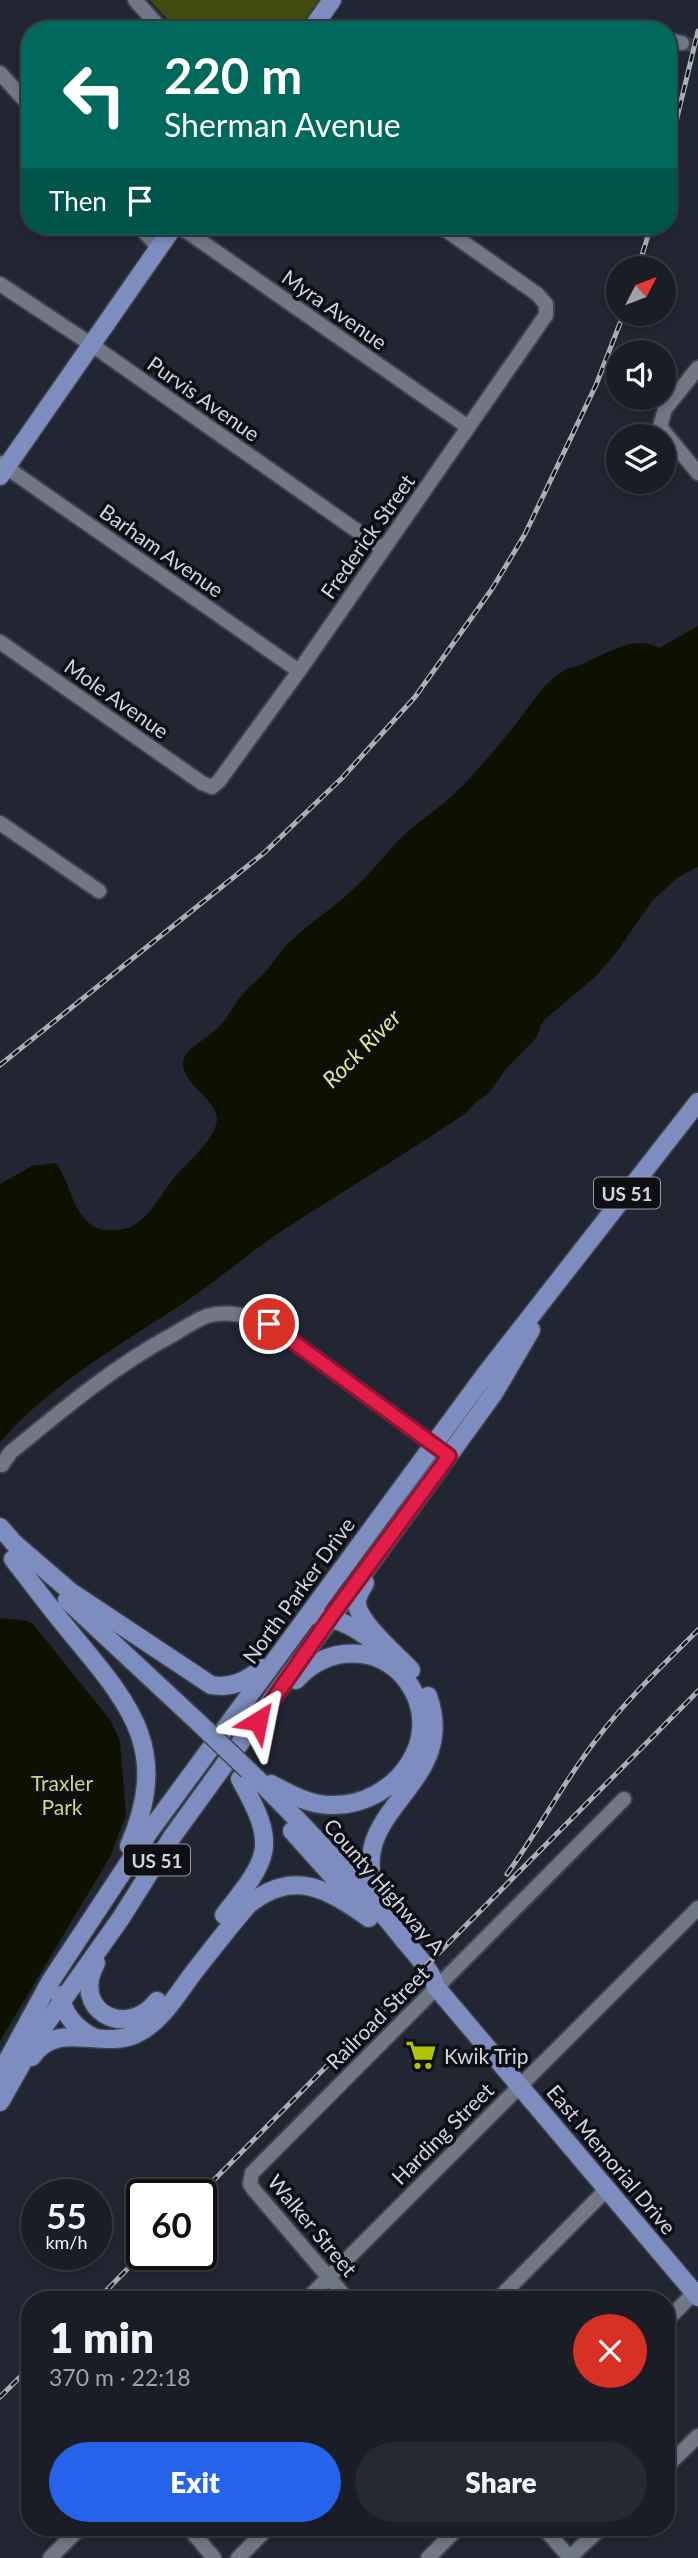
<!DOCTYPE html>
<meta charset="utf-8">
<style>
body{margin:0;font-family:Lato,sans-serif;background:#272932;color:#f1f3f6;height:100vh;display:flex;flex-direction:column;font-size:26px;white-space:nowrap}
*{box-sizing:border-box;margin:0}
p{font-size:23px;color:#9fa1a7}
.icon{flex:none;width:38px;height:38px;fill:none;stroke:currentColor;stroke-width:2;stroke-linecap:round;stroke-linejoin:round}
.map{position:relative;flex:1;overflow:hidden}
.details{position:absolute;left:21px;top:2291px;width:654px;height:245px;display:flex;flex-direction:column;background:#1a1c26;border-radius:28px;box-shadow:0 4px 10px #0003,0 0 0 2px #383a43}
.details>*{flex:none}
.hud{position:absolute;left:21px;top:21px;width:656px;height:214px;border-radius:28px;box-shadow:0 4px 10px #0003,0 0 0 2px #383a43;background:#00695c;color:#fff;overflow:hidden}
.needle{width:46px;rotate:48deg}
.tools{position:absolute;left:606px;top:256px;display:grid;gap:14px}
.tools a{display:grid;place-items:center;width:70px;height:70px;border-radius:50%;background:#1a1c26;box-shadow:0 4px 10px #0003,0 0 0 2px #383a43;font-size:35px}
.speed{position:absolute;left:21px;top:2179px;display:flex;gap:14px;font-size:35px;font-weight:700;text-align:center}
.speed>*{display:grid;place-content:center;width:91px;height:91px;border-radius:50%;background:#1a1c26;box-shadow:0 4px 10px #0003,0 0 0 2px #383a43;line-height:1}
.speed small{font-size:18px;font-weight:400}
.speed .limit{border:4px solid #111;border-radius:10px;background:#fff;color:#111}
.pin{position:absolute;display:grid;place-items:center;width:60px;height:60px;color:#fff;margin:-30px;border:4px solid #fff;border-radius:50%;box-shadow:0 2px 7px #0007}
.me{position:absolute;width:77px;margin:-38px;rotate:35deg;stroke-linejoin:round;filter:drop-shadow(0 0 5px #0008)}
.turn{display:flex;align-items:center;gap:24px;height:147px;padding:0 28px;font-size:32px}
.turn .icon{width:91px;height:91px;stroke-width:2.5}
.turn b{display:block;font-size:49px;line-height:60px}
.then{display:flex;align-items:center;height:66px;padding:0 28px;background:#0003;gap:14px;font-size:26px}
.round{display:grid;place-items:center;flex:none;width:74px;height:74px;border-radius:37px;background:#272932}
.summary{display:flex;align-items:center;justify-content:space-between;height:119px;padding:0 28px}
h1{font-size:42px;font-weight:800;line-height:52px}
.cta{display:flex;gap:14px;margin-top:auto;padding:14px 28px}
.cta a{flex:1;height:80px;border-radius:42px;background:#2563eb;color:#fff;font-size:28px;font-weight:800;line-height:80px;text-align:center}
.cta a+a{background:#272932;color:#f1f3f6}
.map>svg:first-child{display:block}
.green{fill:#424a0f}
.water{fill:#0e1100}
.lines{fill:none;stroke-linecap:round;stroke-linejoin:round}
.minor-tunnel{stroke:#3c404c;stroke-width:14;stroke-dasharray:14 7;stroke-linecap:butt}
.minor-casing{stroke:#3e424d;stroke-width:18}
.major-casing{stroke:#3e424d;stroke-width:21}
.minor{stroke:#717785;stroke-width:14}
.major{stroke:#7d8dbf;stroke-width:18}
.rail-casing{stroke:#abaeb8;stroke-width:5}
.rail{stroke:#0d0f15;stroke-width:2.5;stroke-dasharray:8;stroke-linecap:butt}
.major-bridge-casing{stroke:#3e424d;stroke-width:21;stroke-linecap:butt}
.major-bridge{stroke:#7d8dbf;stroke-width:18}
.route-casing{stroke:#92132f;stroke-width:18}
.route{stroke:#e11d48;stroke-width:12}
.labels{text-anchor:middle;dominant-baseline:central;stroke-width:7;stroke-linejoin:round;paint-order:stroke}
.shield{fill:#0d0f15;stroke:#9699a1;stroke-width:2}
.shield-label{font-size:19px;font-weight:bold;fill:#d1d4dd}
.street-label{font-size:21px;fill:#d1d4dd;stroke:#0d0f15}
.park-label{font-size:21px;fill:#cad980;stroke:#0d0f15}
.poi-label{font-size:21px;fill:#d1d4dd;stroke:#0d0f15;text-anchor:start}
.water-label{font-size:23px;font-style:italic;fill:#d6e68c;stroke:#0d0f15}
</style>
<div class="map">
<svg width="698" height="2558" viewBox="0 0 698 2558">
<rect width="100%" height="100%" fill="#222632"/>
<!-- green -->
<path class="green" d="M 150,0 L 319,0 L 298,30 L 177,30 Z"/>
<!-- water -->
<g class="water">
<path d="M 698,626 L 698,867 L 678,877 L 652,901 L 616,953 L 595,977 L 543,1021 L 536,1038 L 505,1070 L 488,1094 L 476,1102 L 466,1113 C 408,1152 347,1189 288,1227 C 252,1250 220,1279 185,1302 C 120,1345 52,1383 0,1442 L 0,1184 L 32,1166 L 56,1163 C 75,1188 74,1240 124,1229 C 147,1224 161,1193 175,1177 C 187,1162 217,1139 217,1118 C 217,1097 167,1076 188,1052 C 196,1043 208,1037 217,1029 C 227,1019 233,1006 242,995 C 250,986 260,978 268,969 C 274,962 278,954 284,948 C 303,927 328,912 349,893 C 369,876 385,854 403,836 C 420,820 440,808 456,792 C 480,769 501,742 522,716 C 534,700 547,680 565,670 C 569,667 575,667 580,665 C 604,656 633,633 659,648 Z"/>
<path d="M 0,1618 L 27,1621 L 33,1624 L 111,1721 L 120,1741 L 126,1815 L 110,1857 L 0,2041 Z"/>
</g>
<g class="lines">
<!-- minor-tunnel -->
<path class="minor-tunnel" d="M 682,43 L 698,47"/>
<!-- minor casing -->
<g class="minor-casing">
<g id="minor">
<path d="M 135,0 L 162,30"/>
<path d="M 668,40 L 682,43"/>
<path d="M 0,73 L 30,106"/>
<path d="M 139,226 L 159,248"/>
<path d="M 179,226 L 468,427"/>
<path d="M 0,284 L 92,345 L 383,549"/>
<path d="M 698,368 L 665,409 L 660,427 L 698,473"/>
<path d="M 0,463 L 299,671"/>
<path d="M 0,642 L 202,783 L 212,787 L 219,781 L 299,671 L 546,315 L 546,304 L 537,294 L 440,226"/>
<path d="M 0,823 L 99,891"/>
<path d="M 2,1465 L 10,1453 C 62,1410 114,1366 174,1334 C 184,1328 196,1320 207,1316 C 227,1310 251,1316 269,1324 L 449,1456"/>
<path d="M 306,2300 L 698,1908"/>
<path d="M 348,2300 L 254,2190 L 250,2184 L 252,2173 L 624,1799"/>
<path d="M 497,2300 L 607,2189"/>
<path d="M 667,2320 L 698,2289"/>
<path d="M 667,2466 L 698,2436"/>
<path d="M 188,2527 L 214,2558"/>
<path d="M 543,2527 L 570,2558"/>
<path d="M 50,2558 L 81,2527"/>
<path d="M 238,2558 L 269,2527"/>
<path d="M 428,2558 L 459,2527"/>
<path d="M 569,2558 L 602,2527"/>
</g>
</g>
<!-- major casing -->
<g class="major-casing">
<g id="major">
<path d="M 311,30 L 332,0"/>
<path d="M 0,476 L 174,226"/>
<path d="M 0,1527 L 21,1551"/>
<path d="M 14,1543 L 71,1592 L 211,1685 C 232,1689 247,1680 263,1668"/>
<path d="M 13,1559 C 34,1586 54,1613 76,1639 C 135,1710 169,1753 129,1846"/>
<path d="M 365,1583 C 361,1590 356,1597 357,1604 C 359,1623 398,1656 411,1670"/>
<path d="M 67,1600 L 200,1724"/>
<path d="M 320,1618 C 342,1618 359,1631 376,1643"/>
<path d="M 248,1770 C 301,1822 353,1877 400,1935 C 413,1952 430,1967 436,1987 L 698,2297"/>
<path d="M 271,1784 C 290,1794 309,1805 331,1805 C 395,1807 448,1737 407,1681 C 397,1667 380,1656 362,1654 C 336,1651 314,1660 296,1680"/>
<path d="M 292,1831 L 355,1901"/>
<path d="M 382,1906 C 332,1810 462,1790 428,1696"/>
<path d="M 224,1915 C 270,1857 278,1846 240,1779"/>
<path d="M 96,1963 C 70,2009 125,2041 157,2001"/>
<path d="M 60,1995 C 64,2015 75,2028 93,2037"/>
<path d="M 32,2057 C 56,2019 102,2050 136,2034 C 161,2023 178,1993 194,1972 C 212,1949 229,1927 248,1905 C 294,1868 327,1889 369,1918"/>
<path d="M 0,2074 L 50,1982 L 149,1832 L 484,1376 L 698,1102"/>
<path d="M 0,2102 L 38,2035 L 121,1918 L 172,1837 L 494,1393 L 531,1330"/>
</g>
</g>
<!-- minor -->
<use href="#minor" class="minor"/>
<!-- major -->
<use href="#major" class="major"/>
<!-- rail casing -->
<g class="rail-casing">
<g id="rail">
<path d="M 668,155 L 698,31"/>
<path d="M 638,268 L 651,226"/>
<path d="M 0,1065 L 265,852 L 342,778 L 415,697 L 492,589 L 525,534 L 596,385 L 624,313"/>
<path d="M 507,1874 C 539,1830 563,1782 596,1740 C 626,1700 663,1665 698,1630"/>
<path d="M 200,2194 L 698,1691"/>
<path d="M 97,2300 L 142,2254"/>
<path d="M 0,2397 L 30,2367"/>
</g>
</g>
<!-- rail -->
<use href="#rail" class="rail"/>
<!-- major-bridge casing -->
<g class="major-bridge-casing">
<path id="major-bridge" d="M 200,1724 L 248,1770"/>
</g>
<!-- major-bridge -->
<use href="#major-bridge" class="major-bridge"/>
</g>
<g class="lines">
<!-- route casing -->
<g class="route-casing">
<path id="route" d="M 258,1721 L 330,1618 L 449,1456 L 269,1324"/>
</g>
<!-- route -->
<use href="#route" class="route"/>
</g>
<!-- icons -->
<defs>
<g id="supermarket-bare" transform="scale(2.415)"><path d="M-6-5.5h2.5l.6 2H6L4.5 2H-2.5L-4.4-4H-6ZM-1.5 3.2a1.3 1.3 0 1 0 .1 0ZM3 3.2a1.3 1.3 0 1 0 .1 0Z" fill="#b1c500" stroke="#0d0f15" stroke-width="2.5" paint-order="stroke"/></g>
</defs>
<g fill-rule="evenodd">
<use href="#supermarket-bare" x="421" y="2055"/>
</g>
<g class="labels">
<!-- shield labels -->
<g class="shield">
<rect x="594" y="1177.5" width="66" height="31" rx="5"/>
<rect x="124" y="1844.5" width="66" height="31" rx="5"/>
</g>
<g class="shield-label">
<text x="627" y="1193">US 51</text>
<text x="157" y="1860">US 51</text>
</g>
<!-- street labels -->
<g class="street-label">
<text transform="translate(335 309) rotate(35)">Myra Avenue</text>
<text transform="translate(204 398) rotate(35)">Purvis Avenue</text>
<text transform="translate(367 536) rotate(-55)">Frederick Street</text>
<text transform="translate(162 550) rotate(35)">Barham Avenue</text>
<text transform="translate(117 698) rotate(35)">Mole Avenue</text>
<text transform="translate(298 1590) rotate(-54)">North Parker Drive</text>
<text transform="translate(385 1886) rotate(49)">County Highway A</text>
<text transform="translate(377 2017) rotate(-45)">Railroad Street</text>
<text transform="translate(442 2133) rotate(-45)">Harding Street</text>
<text transform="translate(612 2159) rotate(50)">East Memorial Drive</text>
<text transform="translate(313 2225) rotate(50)">Walker Street</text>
</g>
<!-- park labels -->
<g class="park-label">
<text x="62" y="1782">Traxler<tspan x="62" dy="24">Park</tspan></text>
</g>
<!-- poi labels -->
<g class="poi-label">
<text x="444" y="2055">Kwik Trip</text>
</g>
<!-- water labels -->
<g class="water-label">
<text transform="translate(361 1048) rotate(-45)">Rock River</text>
</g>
</g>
</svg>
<div class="tools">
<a><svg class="needle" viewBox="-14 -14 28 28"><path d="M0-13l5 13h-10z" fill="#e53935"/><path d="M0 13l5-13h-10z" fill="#9fa1a7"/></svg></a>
<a><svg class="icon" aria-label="sound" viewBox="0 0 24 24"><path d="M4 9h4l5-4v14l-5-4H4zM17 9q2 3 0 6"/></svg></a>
<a><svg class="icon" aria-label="layers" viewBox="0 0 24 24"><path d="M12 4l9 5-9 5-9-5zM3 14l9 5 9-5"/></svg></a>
</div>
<div class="speed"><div>55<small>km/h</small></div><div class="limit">60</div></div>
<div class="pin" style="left:269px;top:1324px;background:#d93025"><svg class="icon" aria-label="arrive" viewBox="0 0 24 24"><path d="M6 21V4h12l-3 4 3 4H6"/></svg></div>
<svg class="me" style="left:258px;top:1721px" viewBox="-20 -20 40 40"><path d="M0-17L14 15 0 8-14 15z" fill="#e11d48" stroke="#fff" stroke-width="4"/></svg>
<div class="hud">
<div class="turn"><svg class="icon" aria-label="left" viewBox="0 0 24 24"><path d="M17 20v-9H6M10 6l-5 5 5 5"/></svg><div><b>220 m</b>Sherman Avenue</div></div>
<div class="then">Then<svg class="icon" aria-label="arrive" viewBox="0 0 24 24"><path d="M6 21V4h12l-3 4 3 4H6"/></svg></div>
</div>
<section class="details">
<div class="summary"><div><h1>1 min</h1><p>370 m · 22:18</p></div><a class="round" style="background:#d93025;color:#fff"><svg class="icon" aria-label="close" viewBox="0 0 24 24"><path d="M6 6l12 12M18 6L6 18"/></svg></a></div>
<div class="cta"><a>Exit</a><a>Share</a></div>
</section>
</div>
